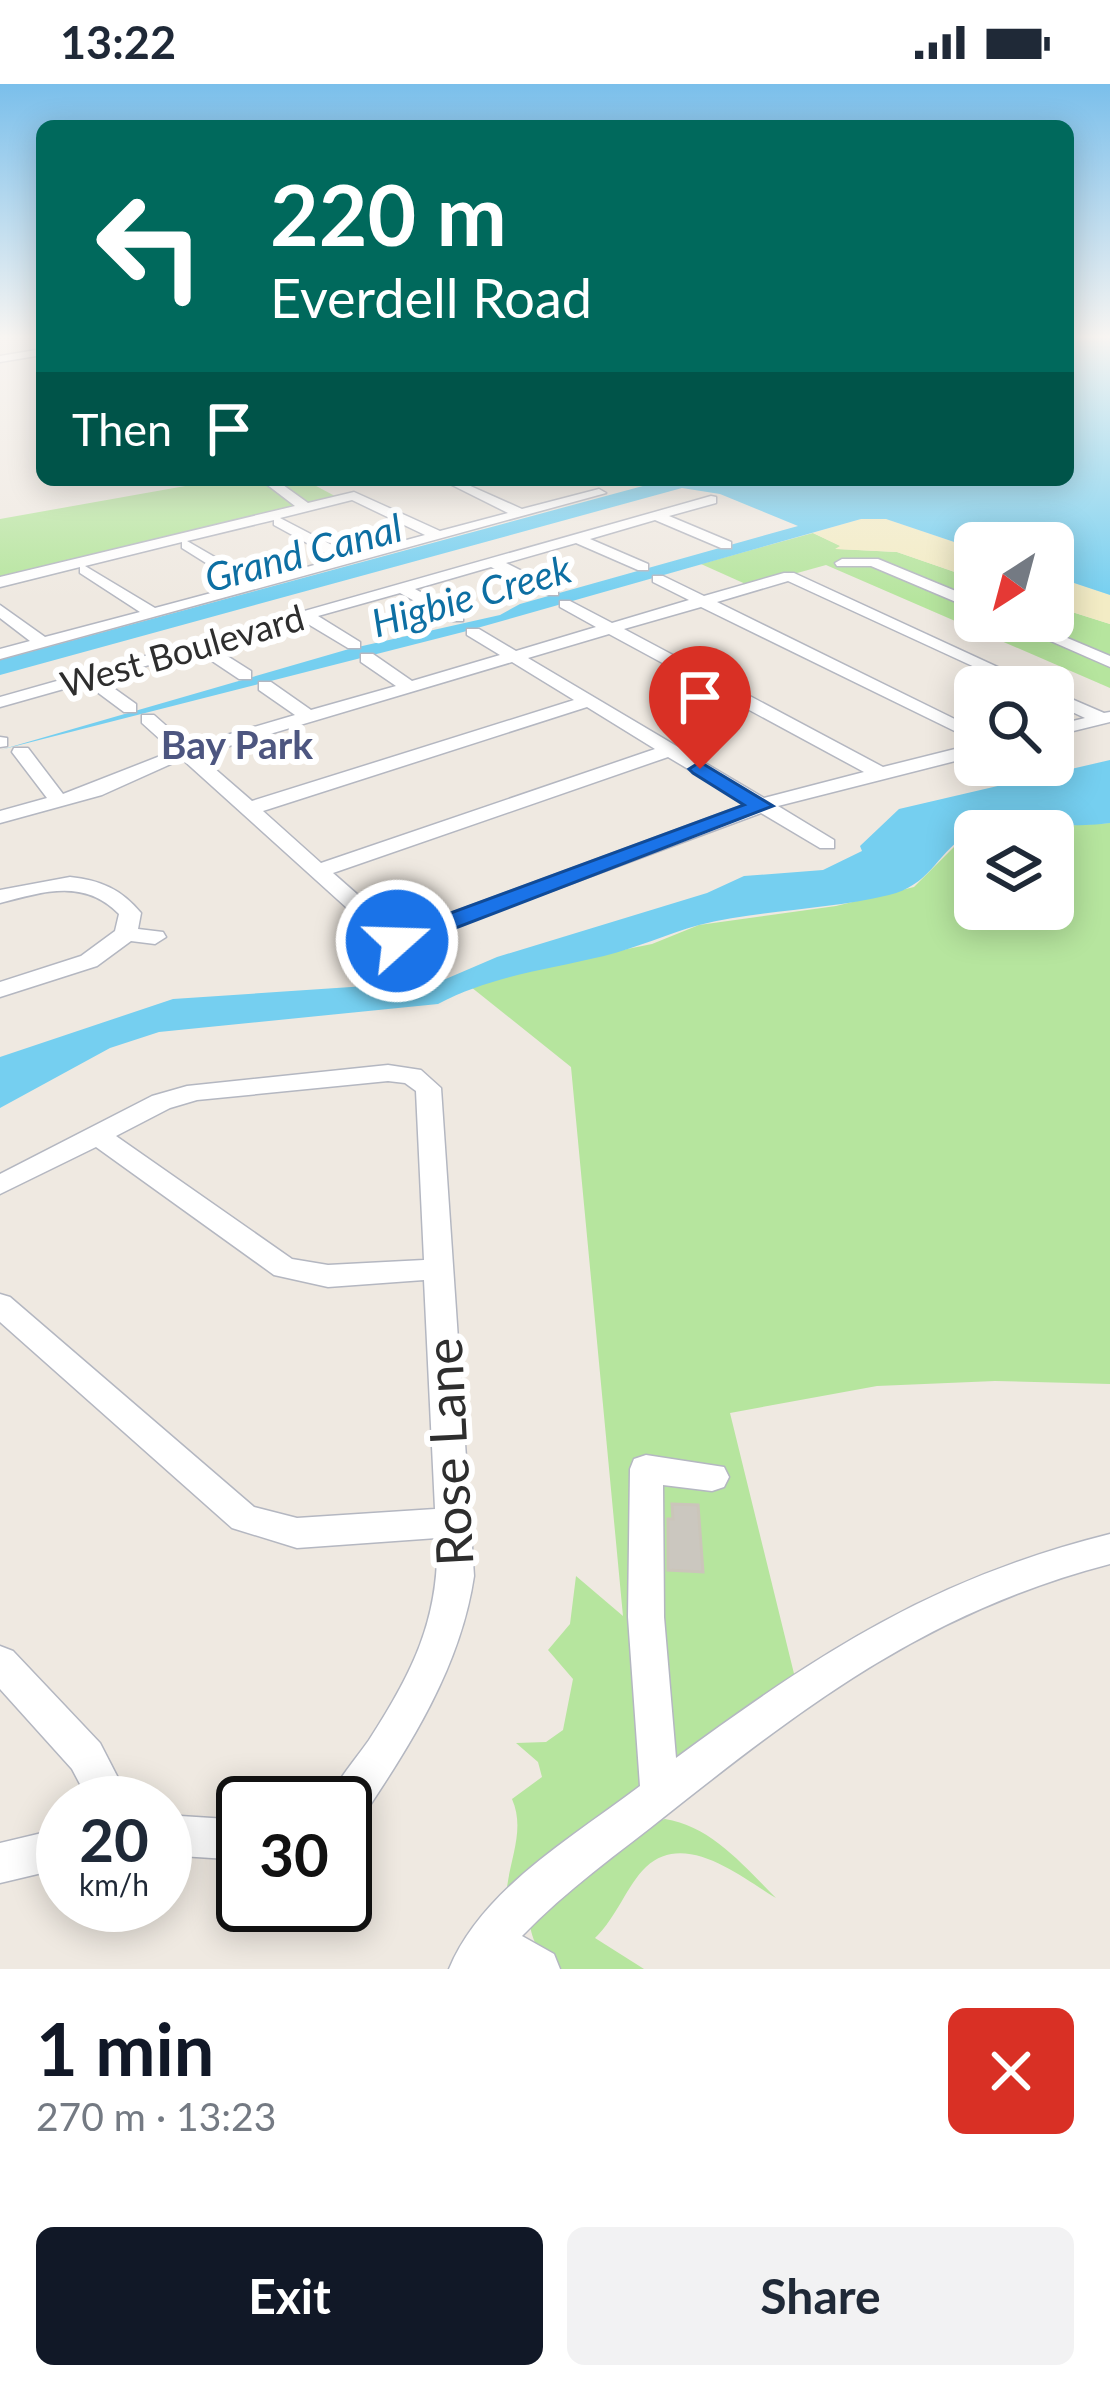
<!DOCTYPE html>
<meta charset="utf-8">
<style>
body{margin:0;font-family:Lato,sans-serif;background:#f2f2f3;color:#1f2937;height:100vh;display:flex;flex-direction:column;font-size:45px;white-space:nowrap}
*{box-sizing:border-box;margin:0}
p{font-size:39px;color:#747a83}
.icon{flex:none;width:66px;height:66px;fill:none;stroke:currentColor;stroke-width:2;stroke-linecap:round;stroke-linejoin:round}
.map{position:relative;height:1885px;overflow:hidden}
.sheet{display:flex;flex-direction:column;background:#fff;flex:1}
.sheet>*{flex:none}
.hud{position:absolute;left:36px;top:36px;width:1038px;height:366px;border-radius:18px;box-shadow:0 6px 30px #0003;background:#00695c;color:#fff;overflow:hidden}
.needle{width:78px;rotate:216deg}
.fabs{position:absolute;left:954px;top:438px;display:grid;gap:24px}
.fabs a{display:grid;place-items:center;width:120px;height:120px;border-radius:18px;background:#fff;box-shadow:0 6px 30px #0003;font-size:60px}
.speed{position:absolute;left:36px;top:1692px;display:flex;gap:24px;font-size:60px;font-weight:700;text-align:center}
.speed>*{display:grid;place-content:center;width:156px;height:156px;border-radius:50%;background:#fff;box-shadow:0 6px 30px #0003;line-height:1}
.speed small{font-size:30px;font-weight:400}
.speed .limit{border:6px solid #111;border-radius:18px;background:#fff;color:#111}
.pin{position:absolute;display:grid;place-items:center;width:102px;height:102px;color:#fff;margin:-123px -51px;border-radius:50% 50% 50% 0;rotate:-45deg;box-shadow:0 0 12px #0007}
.pin .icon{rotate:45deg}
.me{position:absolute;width:132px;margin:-66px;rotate:70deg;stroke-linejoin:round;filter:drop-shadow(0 0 9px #0008)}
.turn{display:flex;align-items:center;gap:42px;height:252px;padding:0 36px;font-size:54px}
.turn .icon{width:156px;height:156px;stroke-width:2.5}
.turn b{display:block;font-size:84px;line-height:102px}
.then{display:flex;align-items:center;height:114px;padding:0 36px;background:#0003;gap:24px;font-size:45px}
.round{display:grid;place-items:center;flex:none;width:126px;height:126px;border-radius:18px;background:#f2f2f3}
.head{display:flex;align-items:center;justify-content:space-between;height:204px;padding:0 36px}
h1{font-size:72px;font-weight:700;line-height:90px;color:#111827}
.button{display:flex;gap:24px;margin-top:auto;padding:24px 36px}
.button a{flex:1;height:138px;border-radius:18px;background:#111827;color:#fff;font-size:48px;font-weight:700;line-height:138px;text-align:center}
.button a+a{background:#f2f2f3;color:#1f2937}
.status{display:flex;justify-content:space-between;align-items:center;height:84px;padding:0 60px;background:#fff;direction:ltr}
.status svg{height:33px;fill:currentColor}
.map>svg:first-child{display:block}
.green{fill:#b6e59e}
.sand{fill:#f3ecc5}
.water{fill:#75cff0}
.building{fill:#cbc7bf;stroke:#cbc5ba;stroke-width:3}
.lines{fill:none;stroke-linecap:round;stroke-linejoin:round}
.minor-casing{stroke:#b4b7c1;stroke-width:3}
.minor{fill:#fff;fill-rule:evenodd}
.route{fill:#1a73e8;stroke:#114b97;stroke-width:3}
.labels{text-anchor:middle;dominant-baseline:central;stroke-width:12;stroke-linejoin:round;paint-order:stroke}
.far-street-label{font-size:36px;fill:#2e2e2e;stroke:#fff}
.far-water-label{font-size:39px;font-style:italic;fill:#0d6fa3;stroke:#fff}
.far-quarter-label{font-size:39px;font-weight:bold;fill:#4d5680;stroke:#fff}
.near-street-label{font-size:51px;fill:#2e2e2e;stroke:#fff}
</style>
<div class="status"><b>13:22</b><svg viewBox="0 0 49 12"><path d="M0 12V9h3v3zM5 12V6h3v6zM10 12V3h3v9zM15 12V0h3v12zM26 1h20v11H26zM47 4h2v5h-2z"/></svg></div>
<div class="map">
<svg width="1110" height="1885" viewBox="0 0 1110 1885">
<rect width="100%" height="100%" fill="#efe9e1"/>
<!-- green -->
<g class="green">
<path d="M 219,396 L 305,396 L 346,418 L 0,504 L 0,435 Z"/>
<path d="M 813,449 L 841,462 L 839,465 L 897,468 L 975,495 L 975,537 L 1053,537 L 1053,522 L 1110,540 L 1110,604 L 826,481 L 750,502 L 701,480 Z"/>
<path d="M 1110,739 L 1110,1300 L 995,1297 L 877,1302 L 730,1329 L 799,1610 L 506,1818 C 506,1781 527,1749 512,1715 L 542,1693 L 538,1678 L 516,1659 L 546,1658 L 563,1646 L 573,1595 L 548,1566 L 570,1540 L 576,1492 L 623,1532 L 571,983 L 471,903 L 528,885 L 652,860 L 699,841 L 836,822 L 914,803 L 968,749 L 975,748 L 975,825 L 1053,825 L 1053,747 L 978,747 Z"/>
<path d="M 665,1735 C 711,1742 744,1782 776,1814 C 741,1793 685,1746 646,1783 C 627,1801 617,1833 595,1854 L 644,1885 L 559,1885 C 539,1872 530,1855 529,1831 L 642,1742 Z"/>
</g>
<!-- sand -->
<g class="sand">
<path d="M 861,435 L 886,435 L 975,465 L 975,495 L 897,468 L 835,465 L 840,462 L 813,449 Z"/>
<path d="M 1053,492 L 1110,511 L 1110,540 L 1053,522 Z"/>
</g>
<!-- water -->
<g class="water">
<path d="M 1068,253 L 1110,253 L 1110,511 L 1053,492 L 1053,459 L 975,459 L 975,465 L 886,435 L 861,435 L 463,548 L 0,666 L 349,565 L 500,531 L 520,520 L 798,442 L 720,410 L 682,404 L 0,591 L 0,576 L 665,396 L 1068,396 Z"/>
<path d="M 1110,676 L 1110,739 C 1075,745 989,736 966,751 C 935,772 930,801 889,811 C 826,826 761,826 699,841 C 667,850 636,864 604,872 C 545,886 492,892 438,920 L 159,948 L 110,964 L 0,1024 L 0,973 L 173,915 L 441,897 L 497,873 L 707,809 L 744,792 L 823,786 L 862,767 L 860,762 L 899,725 Z"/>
</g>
<!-- building -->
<path class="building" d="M 672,1420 L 698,1421 L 703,1488 L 668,1486 L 668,1435 L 673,1435 Z"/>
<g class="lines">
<!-- minor casing -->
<g class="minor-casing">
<g id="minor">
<path d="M 42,265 L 42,271 L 0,278 L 0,272 Z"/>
<path d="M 261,396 L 276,396 L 308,419 L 354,408 L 440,447 L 508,429 L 442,396 L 457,396 L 522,425 L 599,405 L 606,409 L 0,575 L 0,565 L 30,557 L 0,534 L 0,521 L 45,553 L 140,528 L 80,489 L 80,483 L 0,503 L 0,493 L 295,422 ZM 352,416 L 425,451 L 351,471 L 280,434 ZM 274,436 L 274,441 L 336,475 L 256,497 L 187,457 ZM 182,458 L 182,464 L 241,501 L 155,524 L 85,482 Z"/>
<path d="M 711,412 L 716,413 L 716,419 L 669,432 L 731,458 L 731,464 L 721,464 L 655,436 L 590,455 L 648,480 L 648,486 L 638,486 L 576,459 L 506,479 L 558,505 L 558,511 L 548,511 L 491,483 L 415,505 L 463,531 L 463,537 L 451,537 L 400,509 L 318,532 L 360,558 L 360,564 L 348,564 L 303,537 L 213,563 L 251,587 L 251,595 L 239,595 L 197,567 L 101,595 L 136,620 L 136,628 L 124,628 L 85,599 L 0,623 L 0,613 Z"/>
<path d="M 842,475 L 878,475 L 975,515 L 975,526 L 871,482 L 837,482 L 835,479 Z"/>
<path d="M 784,489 L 794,489 L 1041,603 L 1018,603 L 788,497 L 717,518 L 975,645 L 975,657 L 701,523 L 624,545 L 883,683 L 975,660 L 975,672 L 778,722 L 834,756 L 834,764 L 820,764 L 761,729 L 397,864 L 389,862 L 182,675 L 102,711 L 0,739 L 0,727 L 47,714 L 12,668 L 14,664 L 28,664 L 63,710 L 173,667 L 142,639 L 142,631 L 154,631 L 189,662 L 295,631 L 259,606 L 259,598 L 271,598 L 311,626 L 396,602 L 361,578 L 361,570 L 373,570 L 412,597 L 500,571 L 467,551 L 467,545 L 479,545 L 516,567 L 596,543 L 560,523 L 560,517 L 570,517 L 612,539 L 689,516 L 653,498 L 653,492 L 663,492 L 704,512 ZM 609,550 L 864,688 L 764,714 L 528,574 ZM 512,578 L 574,616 L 252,717 L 199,671 ZM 587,623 L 655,665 L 321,779 L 263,727 ZM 668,673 L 747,720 L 400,848 L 333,789 Z"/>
<path d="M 1005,537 L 1027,537 L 1110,572 L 1110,583 Z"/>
<path d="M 1053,607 L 1104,629 L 1110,628 L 1110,638 L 1053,652 L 1053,642 L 1085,634 L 1053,619 Z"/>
<path d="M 0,653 L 7,654 L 7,662 L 0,663 Z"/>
<path d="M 70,793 C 100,796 121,805 141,829 L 138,845 L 163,848 L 166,853 L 155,860 L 131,857 L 97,882 L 0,913 L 0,898 L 81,872 L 115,847 L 119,830 C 84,794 43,808 0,819 L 0,806 Z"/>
<path d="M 388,981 L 421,986 L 441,1004 L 474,1492 C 460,1585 410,1661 359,1738 L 345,1744 L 345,1719 L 327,1719 C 337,1696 355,1676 369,1656 C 412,1590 440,1534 437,1454 L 297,1464 L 232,1444 L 0,1238 L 0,1210 L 10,1213 L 254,1423 L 297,1434 L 435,1425 L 424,1196 L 328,1203 L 274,1191 L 96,1063 L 0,1110 L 0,1090 L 152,1012 L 187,1002 ZM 388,997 L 405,999 L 416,1007 L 424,1176 L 328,1181 L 292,1175 L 116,1052 L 170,1024 L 197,1016 Z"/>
<path d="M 646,1371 L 724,1383 L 729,1393 L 724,1403 L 712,1407 L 663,1401 L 664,1533 L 676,1674 C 820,1568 934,1494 1110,1450 L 1110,1480 C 930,1527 812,1616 669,1729 C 619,1769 566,1806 522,1852 L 554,1870 L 560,1885 L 449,1885 C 482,1805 573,1753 640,1702 L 628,1533 L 630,1385 L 634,1375 Z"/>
<path d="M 0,1562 L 13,1567 L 100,1659 L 131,1719 L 90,1719 L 72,1685 L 0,1605 Z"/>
<path d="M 165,1731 L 243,1736 L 243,1776 L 165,1771 Z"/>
<path d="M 63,1744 L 63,1784 L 0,1799 L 0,1759 Z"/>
</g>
</g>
<!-- minor -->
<use href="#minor" class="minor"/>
</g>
<!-- sky -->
<linearGradient id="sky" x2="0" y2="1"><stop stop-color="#7abfeb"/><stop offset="0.49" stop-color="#f8f5f2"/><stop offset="1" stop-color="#f8f5f2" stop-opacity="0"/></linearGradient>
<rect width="1110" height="516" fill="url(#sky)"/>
<!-- route -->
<path class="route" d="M 700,678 L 773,722 L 406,863 L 388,863 L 384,857 L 388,852 L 744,721 L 693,689 L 689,685 Z"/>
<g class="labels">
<!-- far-street labels -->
<g class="far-street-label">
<text transform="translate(182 566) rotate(-16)">West Boulevard</text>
</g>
<!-- far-water labels -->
<g class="far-water-label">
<text transform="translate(303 468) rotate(-15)">Grand Canal</text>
<text transform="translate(471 511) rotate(-16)">Higbie Creek</text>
</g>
<!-- far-quarter labels -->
<g class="far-quarter-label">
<text x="237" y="660">Bay Park</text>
</g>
<!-- near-street labels -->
<g class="near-street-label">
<text transform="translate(448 1368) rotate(-93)">Rose Lane</text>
</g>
</g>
</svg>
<div class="fabs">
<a><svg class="needle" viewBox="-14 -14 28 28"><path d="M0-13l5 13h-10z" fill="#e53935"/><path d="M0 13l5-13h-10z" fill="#747a83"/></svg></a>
<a><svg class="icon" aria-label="search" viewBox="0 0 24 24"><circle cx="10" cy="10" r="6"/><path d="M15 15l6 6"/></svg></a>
<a><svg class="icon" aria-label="layers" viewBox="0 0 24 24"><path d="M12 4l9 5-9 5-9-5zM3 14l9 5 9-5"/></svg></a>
</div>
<div class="speed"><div>20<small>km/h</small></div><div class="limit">30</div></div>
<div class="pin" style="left:700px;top:685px;background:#d93025"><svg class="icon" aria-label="arrive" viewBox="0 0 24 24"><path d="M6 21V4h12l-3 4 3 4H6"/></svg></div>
<svg class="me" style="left:397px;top:857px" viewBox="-20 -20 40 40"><circle r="17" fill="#1a73e8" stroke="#fff" stroke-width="3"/><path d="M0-11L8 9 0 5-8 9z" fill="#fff"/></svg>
<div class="hud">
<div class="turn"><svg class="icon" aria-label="left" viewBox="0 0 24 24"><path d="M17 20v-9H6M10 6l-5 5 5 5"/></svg><div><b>220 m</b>Everdell Road</div></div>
<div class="then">Then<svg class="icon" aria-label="arrive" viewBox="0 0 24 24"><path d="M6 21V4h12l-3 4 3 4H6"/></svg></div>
</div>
</div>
<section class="sheet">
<div class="head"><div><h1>1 min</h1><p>270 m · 13:23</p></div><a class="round" style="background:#d93025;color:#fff"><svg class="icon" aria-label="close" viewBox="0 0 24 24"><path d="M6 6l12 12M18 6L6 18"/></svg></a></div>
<div class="button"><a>Exit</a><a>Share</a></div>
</section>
